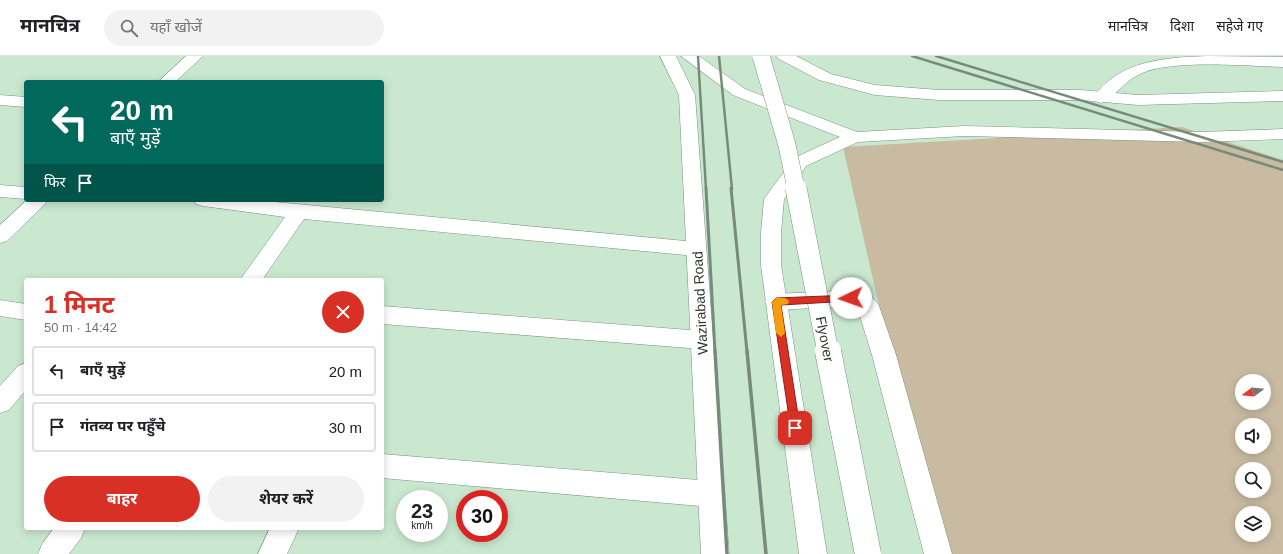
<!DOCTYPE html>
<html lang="hi">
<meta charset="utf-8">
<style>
body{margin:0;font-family:Arial,"Noto Sans Devanagari",sans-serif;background:#f2f2f2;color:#202124;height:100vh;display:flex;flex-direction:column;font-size:15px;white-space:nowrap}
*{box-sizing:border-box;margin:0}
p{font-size:13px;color:#757577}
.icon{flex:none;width:22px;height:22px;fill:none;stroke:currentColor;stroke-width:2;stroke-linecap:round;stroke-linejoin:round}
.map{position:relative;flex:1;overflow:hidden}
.panel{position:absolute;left:24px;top:222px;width:360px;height:252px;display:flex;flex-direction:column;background:#fff;border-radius:4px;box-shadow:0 2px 10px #0003}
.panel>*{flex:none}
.guide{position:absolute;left:24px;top:24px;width:360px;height:122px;border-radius:4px;box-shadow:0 2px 10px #0003;background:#00695c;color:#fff;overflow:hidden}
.needle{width:26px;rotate:254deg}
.controls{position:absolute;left:1235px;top:318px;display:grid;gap:8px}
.controls a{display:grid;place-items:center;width:36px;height:36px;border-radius:50%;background:#fff;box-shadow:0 2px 10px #0003;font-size:20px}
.speed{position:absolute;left:396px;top:434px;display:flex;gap:8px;font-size:20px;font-weight:700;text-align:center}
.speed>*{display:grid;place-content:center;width:52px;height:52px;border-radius:50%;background:#fff;box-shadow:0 2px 10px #0003;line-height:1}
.speed small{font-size:10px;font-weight:400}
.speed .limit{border:6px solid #d22;background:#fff;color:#111}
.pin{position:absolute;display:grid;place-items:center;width:34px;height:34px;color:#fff;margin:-17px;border-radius:8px;box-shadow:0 2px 6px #0006}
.me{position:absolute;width:44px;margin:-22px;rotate:267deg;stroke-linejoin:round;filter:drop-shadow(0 0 3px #0008)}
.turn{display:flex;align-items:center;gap:14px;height:84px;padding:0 20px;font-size:18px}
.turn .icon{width:52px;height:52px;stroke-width:2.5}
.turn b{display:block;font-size:28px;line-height:34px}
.then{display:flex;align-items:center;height:38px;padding:0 20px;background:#0003;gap:8px;font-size:15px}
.round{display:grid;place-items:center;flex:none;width:42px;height:42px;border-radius:21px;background:#f2f2f2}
.head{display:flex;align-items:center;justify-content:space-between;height:68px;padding:0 20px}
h1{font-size:24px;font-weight:700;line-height:30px;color:#d93025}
.cta{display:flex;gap:8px;margin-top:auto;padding:8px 20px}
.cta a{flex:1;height:46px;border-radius:24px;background:#d93025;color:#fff;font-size:16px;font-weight:700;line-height:46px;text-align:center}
.cta a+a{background:#f2f2f2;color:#202124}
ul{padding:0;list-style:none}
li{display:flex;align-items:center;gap:12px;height:50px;margin:0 8px 6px;padding:0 12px;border:2px solid #e0e0e0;border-radius:4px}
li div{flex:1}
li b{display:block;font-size:15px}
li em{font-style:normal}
header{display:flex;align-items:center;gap:24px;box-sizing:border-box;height:56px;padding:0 20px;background:#fff;border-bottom:1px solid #e0e0e0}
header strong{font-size:19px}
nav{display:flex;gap:22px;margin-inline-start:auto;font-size:14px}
.search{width:280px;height:36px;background:#f2f2f2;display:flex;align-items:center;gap:10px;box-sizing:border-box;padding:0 14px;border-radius:22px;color:#757577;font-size:15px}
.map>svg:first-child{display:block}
.green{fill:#c9bba1;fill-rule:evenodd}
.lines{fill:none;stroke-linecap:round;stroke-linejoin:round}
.minor-casing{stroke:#78937d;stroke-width:1}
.major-casing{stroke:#78937d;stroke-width:1}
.highway-casing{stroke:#78937d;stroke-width:1}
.minor{fill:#fff;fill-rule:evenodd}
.major{fill:#fff;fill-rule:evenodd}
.highway{fill:#fff;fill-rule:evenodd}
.rail-far2{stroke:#778b7b;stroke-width:2.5}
.rail-far1{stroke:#778b7b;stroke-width:3}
.rail{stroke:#778b7b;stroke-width:3.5}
.highway-bridge-far2-casing{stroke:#78937d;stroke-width:18;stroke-linecap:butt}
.highway-bridge-far1-casing{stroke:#78937d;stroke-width:22;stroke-linecap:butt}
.highway-bridge-casing{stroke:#78937d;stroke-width:27;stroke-linecap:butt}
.highway-bridge-far2{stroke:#fff;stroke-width:17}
.highway-bridge-far1{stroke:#fff;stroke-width:21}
.highway-bridge{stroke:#fff;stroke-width:26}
.route{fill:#d93025;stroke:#8d1f18}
.slow{fill:#f59e0b}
.labels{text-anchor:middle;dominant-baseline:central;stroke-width:4;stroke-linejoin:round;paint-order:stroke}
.street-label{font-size:14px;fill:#2b362d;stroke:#fff}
</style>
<header>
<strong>मानचित्र</strong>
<div class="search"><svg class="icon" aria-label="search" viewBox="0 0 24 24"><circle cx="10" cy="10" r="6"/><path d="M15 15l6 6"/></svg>यहाँ खोजें</div>
<nav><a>मानचित्र</a><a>दिशा</a><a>सहेजे गए</a></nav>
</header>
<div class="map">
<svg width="1283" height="498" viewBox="0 0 1283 498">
<rect width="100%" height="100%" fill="#cae8d0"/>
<!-- green -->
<path class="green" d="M 1182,71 L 1283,104 L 1283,498 L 935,498 L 843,91 ZM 1242,325 L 1264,325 L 1264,347 L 1242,347 ZM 1242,369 L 1264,369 L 1264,391 L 1242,391 ZM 1242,413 L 1264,413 L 1264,435 L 1242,435 ZM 1242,457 L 1264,457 L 1264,479 L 1242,479 Z"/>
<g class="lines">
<!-- minor casing -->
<g class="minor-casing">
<g id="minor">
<path d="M 186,0 L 203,0 L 175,26 L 158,26 Z"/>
<path d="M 1206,0 L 1283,1 L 1283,11 C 1247,10 1171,3 1140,18 C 1127,24 1117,36 1107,45 L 1101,47 L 1095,45 L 1093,42 C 1119,4 1164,2 1206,0 Z"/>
<path d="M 0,39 L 26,41 L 26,51 L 0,49 Z"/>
<path d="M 0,129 L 26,131 L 26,143 L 0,141 Z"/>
<path d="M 27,144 L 49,144 L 7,185 L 0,187 L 0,169 Z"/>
<path d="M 193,144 L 254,144 L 696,186 L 703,188 L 706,193 L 703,198 L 696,200 L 304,163 L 262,224 L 240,224 L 285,161 L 203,150 L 196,148 Z"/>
<path d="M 858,234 C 867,237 874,241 879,250 L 896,299 L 952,498 L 924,498 L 872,299 L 858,254 L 853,250 L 776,254 L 768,252 L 765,246 L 768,240 L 776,238 Z"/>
<path d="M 0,244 L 26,248 L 26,264 L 0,260 Z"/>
<path d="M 382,250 L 702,275 L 710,278 L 713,284 L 710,290 L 702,293 L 382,268 Z"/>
<path d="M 26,307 L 26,334 L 9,354 L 0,357 L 0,330 L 18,310 Z"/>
<path d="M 382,398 L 711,425 L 721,429 L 725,438 L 721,447 L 711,451 L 382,422 Z"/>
<path d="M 54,472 L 85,472 L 81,482 L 69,498 L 38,498 L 42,488 Z"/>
<path d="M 270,472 L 299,472 L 287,498 L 258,498 Z"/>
</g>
</g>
<!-- major casing -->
<g class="major-casing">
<g id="major">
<path d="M 681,0 L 699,0 L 745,33 L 857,76 L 964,70 L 1201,76 L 1283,73 L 1283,83 L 1201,86 L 964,80 L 858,86 L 806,110 L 784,143 L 781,177 L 781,209 L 827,498 L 799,498 L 761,209 L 761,177 L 764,143 L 794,102 L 840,81 L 733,39 Z"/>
<path d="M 776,0 L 796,0 L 831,18 L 875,29 L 939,34 L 1081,34 L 1138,39 L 1283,35 L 1283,45 L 1138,49 L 1081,44 L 939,44 L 875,39 L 819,24 L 779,3 Z"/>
</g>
</g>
<!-- highway casing -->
<g class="highway-casing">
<path id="highway" d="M 660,0 L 676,0 L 695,39 L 729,498 L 701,498 L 679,39 Z"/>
</g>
<!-- minor -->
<use href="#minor" class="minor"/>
<!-- major -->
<use href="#major" class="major"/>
<!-- highway -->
<use href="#highway" class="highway"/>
<!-- rail-far2 -->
<g class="rail-far2">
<path d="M 698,0 L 706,133"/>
<path d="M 719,0 L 732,133"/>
<path d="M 912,0 L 1283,114"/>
<path d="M 936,0 L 1283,106"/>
</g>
<!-- rail-far1 -->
<g class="rail-far1">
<path d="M 706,132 L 715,296"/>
<path d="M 731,132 L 747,296"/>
</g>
<!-- rail -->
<g class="rail">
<path d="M 715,295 L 727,498"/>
<path d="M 747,295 L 766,498"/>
</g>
<!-- highway-bridge-far2 casing -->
<g class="highway-bridge-far2-casing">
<path id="highway-bridge-far2" d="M 761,0 L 787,89 L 796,133"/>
</g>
<!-- highway-bridge-far1 casing -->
<g class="highway-bridge-far1-casing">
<path id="highway-bridge-far1" d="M 796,132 L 828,296"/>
</g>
<!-- highway-bridge casing -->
<g class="highway-bridge-casing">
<path id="highway-bridge" d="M 828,295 L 868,498"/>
</g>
<!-- highway-bridge-far2 -->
<use href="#highway-bridge-far2" class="highway-bridge-far2"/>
<!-- highway-bridge-far1 -->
<use href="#highway-bridge-far1" class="highway-bridge-far1"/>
<!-- highway-bridge -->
<use href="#highway-bridge" class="highway-bridge"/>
</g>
<!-- route -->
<path class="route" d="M 851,239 L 856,242 L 851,245 L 781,249 L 800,372 L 798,375 L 791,375 L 772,246 L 776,242 Z"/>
<!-- slow -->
<path class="slow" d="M 776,242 L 785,242 L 789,245 L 788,248 L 781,249 L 785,277 L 781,281 L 776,277 L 772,246 Z"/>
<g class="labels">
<!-- street labels -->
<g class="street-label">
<text transform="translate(700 247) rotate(-93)">Wazirabad Road</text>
<text transform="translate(825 283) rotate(79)">Flyover</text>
</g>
</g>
</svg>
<div class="controls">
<a><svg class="needle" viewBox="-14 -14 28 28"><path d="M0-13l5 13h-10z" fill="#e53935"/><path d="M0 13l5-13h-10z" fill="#757577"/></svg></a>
<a><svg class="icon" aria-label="sound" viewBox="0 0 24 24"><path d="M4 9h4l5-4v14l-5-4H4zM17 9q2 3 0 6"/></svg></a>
<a><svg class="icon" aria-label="search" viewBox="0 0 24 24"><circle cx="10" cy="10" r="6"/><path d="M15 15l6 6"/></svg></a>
<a><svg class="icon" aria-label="layers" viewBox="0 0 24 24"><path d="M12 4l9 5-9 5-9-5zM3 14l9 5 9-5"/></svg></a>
</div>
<div class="speed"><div>23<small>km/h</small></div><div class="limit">30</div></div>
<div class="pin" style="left:795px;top:372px;background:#d93025"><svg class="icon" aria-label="arrive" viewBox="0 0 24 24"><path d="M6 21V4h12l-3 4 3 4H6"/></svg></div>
<svg class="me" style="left:851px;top:242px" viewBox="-20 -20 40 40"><circle r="19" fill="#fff"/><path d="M0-13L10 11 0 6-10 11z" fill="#d93025"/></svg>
<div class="guide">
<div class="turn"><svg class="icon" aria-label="left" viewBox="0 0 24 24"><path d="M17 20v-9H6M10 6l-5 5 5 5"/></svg><div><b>20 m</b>बाएँ मुड़ें</div></div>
<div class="then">फिर<svg class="icon" aria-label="arrive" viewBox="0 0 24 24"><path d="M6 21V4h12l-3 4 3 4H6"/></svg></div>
</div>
<section class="panel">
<div class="head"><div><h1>1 मिनट</h1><p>50 m · 14:42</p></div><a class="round" style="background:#d93025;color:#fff"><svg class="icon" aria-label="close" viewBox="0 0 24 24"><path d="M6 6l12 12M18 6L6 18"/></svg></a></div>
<ul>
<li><svg class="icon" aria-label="left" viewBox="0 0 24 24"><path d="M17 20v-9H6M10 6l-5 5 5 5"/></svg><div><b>बाएँ मुड़ें</b></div><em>20 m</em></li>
<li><svg class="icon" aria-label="arrive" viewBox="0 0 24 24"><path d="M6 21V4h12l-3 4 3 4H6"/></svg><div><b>गंतव्य पर पहुँचे</b></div><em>30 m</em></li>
</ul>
<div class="cta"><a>बाहर</a><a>शेयर करें</a></div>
</section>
</div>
